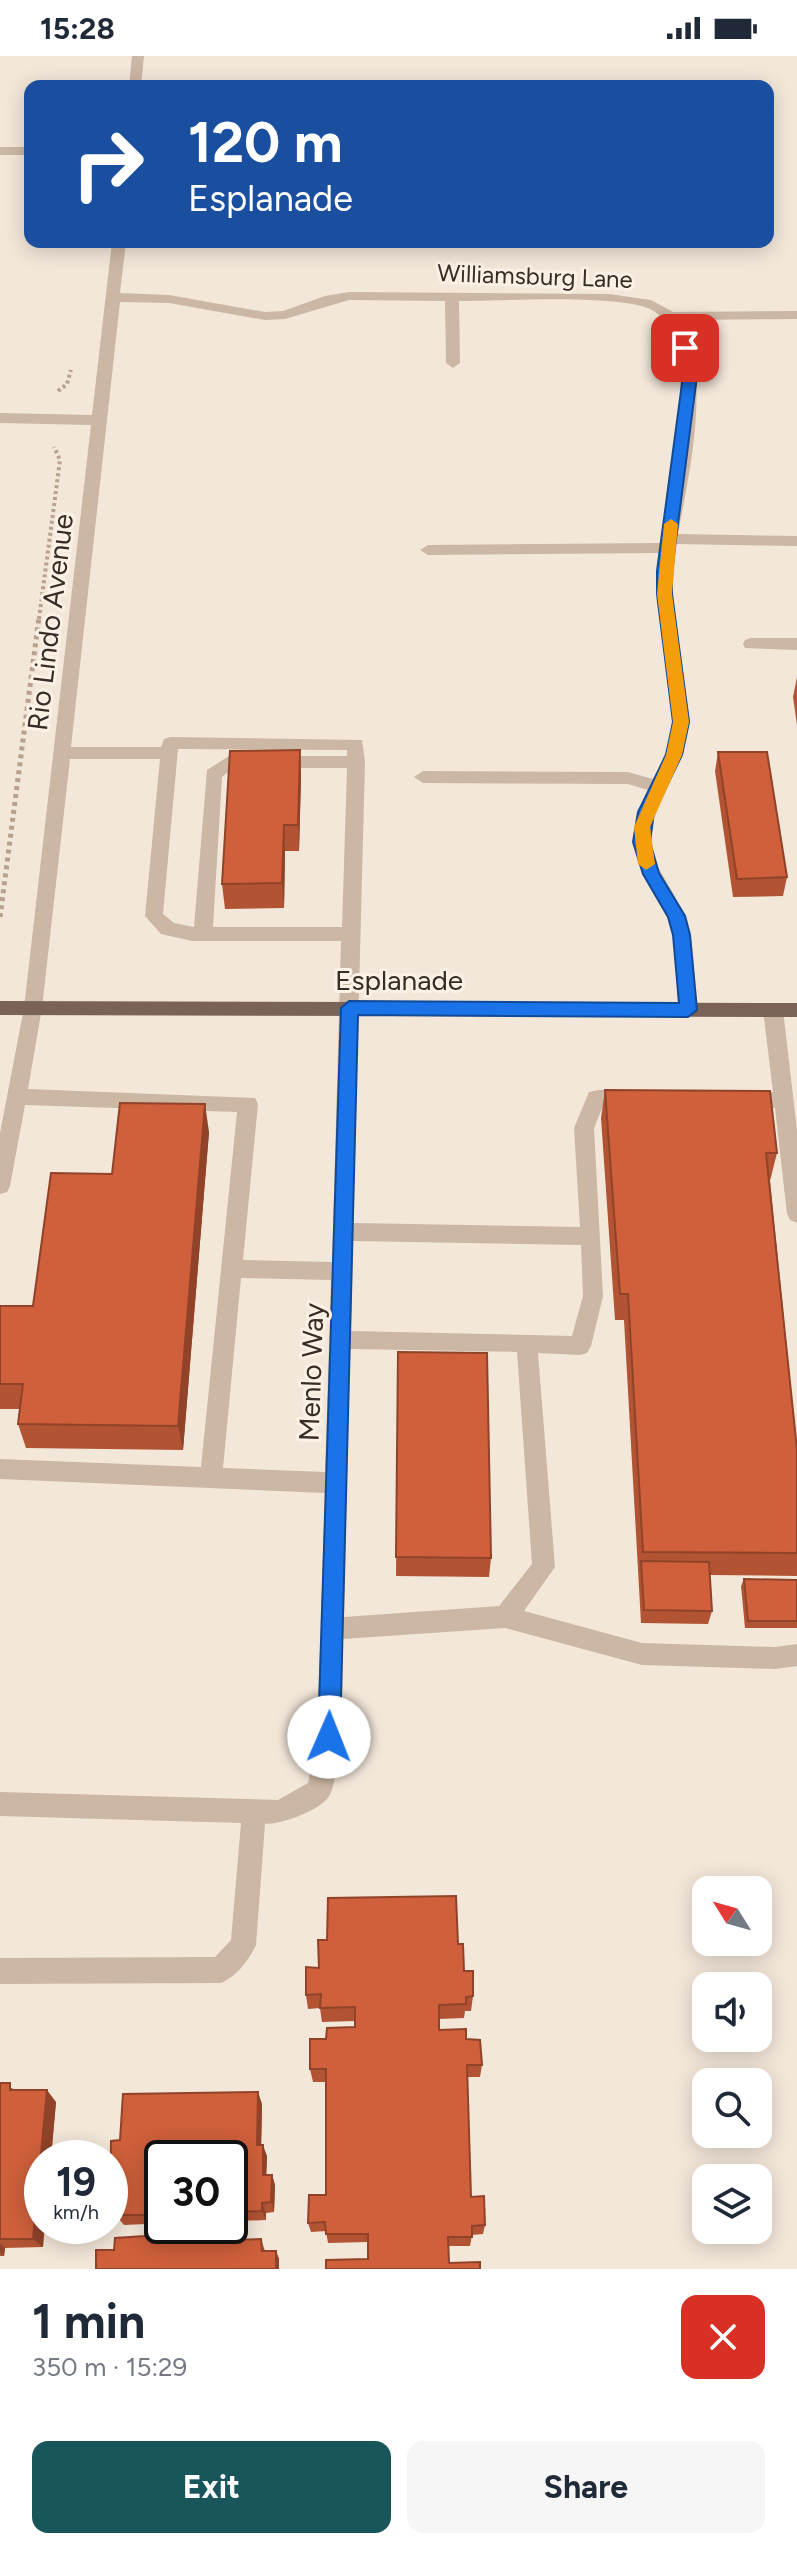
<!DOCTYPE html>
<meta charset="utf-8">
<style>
body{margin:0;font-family:Figtree,sans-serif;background:#f6f6f7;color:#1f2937;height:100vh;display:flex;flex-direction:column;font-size:30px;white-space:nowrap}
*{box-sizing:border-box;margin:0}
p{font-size:26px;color:#747a83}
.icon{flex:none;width:44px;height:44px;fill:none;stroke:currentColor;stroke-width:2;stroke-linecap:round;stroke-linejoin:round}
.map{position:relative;height:2213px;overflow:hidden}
.sheet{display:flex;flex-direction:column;background:#fff;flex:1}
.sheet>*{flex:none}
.guide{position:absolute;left:24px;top:24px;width:750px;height:168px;border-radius:16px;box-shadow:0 4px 20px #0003;background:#1a4fa0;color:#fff;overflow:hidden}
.needle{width:52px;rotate:307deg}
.fabs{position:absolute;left:692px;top:1820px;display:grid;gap:16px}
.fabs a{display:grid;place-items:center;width:80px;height:80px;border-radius:16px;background:#fff;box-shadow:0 4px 20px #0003;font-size:40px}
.speed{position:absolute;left:24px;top:2084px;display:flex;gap:16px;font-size:40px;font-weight:700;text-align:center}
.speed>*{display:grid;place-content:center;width:104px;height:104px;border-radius:50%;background:#fff;box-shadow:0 4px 20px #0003;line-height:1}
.speed small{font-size:20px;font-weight:400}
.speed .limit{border:4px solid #111;border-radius:12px;background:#fff;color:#111}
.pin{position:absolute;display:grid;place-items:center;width:68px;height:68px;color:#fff;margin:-34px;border-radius:16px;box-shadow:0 4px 12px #0006}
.me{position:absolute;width:88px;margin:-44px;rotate:1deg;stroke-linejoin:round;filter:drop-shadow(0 0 6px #0008)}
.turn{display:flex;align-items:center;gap:28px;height:168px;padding:0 32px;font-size:36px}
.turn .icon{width:104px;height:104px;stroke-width:2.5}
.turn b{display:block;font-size:56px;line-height:68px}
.round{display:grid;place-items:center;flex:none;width:84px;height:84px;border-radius:16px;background:#f6f6f7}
.overview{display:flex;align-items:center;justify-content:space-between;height:136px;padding:0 32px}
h1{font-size:48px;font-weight:700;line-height:60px}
.cta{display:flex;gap:16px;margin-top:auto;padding:16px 32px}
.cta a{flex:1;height:92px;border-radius:16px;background:#19565b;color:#fff;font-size:32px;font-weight:700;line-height:92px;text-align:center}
.cta a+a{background:#f6f6f7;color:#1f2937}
.status{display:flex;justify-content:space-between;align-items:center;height:56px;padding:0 40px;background:#fff;direction:ltr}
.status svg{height:22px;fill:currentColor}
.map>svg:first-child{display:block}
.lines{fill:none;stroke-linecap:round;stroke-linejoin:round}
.path-far1{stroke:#b8a18e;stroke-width:4;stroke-dasharray:3 3;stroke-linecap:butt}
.path{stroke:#b8a18e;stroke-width:5;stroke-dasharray:4 4;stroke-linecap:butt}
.minor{fill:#ccb7a4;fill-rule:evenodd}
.major{fill:#7a6256;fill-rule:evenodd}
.wall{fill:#b25333}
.shaded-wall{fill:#914329}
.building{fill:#cf603b;stroke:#914329;stroke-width:2;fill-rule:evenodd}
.route{fill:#1a73e8;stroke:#114b97;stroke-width:2}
.slow{fill:#f59e0b}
.labels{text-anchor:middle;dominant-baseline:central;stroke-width:6;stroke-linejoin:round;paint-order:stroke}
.far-street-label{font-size:24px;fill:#372c26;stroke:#fbf1e5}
.street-label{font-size:28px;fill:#372c26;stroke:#fbf1e5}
</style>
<div class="status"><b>15:28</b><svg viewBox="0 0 49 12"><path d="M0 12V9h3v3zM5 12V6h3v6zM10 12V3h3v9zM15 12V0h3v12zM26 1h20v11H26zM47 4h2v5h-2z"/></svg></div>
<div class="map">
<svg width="797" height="2213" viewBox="0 0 797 2213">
<rect width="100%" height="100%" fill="#f3e7d9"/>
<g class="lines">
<!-- path-far1 -->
<g class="path-far1">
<path d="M 58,335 L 67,328 L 71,314"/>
<path d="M 39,563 L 60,404 L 54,391"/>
</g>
<!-- path -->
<path class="path" d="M 0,861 L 39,561"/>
<!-- minor -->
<g class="minor">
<path d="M 132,0 L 144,0 L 141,30 L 129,30 Z"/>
<rect x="0" y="91" width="30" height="8"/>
<path d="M 112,186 L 126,186 L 120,237 L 169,239 L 265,256 L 283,255 L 325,240 L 349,236 L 609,238 L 651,244 L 673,256 L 797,255 L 797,263 L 681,264 C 712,320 689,417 678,478 L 797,480 L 797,490 L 676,488 L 672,538 L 690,666 L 683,699 L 655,756 L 650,786 L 654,804 L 686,860 L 691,879 L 698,954 L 695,959 L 681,959 L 678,954 C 676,925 679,888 668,861 C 646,804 615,801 648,734 L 628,728 L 423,727 L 414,721 L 423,715 L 628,716 L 653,723 C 662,705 672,685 672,664 C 672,608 649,554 659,497 L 428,499 L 420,494 L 428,489 L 661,487 C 669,438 706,278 650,253 C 613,238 504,245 459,245 L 460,307 L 453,312 L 446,307 L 445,245 L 349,244 L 285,263 L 265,264 L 169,247 L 120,246 L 71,691 L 161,691 L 164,683 L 170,681 L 362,684 L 365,706 L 353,1167 L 580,1171 L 574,1072 L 589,1036 C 602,1032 622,1033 635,1037 L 638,1043 L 635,1049 L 603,1050 L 594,1072 L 603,1240 L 591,1290 L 587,1297 L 580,1299 L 538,1297 L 555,1511 L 524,1555 L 642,1587 L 775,1591 L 797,1588 L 797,1610 L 775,1613 L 642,1609 L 505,1572 L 343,1583 C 343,1611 343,1726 327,1743 C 315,1756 282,1768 265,1768 L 256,1889 C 249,1904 236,1921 221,1927 L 0,1928 L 0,1902 L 215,1901 L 231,1884 L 241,1767 L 0,1760 L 0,1736 L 278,1744 L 308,1727 L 317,1681 L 325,1437 L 0,1423 L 0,1403 L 201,1411 L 237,1056 L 25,1049 L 10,1130 L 7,1136 L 0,1138 L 0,1077 L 24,952 L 91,369 L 0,367 L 0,357 L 92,359 ZM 178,693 L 347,694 L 347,700 L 229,700 L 207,714 L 194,871 L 174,867 L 163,858 ZM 70,703 L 160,703 L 145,860 L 161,878 L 192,885 L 341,885 L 332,1206 L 243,1204 L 258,1048 L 255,1042 L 28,1033 L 42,952 ZM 233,712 L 347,712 L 342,871 L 213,871 L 222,721 ZM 353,1185 L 581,1189 L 583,1240 L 572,1280 L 351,1275 ZM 241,1222 L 331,1224 L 325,1416 L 223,1412 ZM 350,1293 L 517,1296 L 532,1508 L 499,1550 L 344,1561 Z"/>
<path d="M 751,582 L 797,582 L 797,594 L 745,592 L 743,588 L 745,584 Z"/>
<path d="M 773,947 L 780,949 L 783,954 L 797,1074 L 797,1167 L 790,1164 L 787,1158 L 775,1052 L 737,1050 L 734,1044 L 737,1038 L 773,1036 L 763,954 L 766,949 Z"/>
</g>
<!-- major -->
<path class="major" d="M 0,945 L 797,947 L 797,961 L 0,959 Z"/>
</g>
<!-- wall -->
<g class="wall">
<path d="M 797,621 L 797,669 L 793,641 Z"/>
<path d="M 300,694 L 301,721 L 299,795 L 285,795 L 284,852 L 225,853 L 222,828 Z"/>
<path d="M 718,696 L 787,821 L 783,840 L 733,841 L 715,715 Z"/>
<path d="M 605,1034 L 777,1097 L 770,1125 L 797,1393 L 797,1520 L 710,1519 L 712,1555 L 708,1568 L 641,1567 L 624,1264 L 615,1264 L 601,1062 Z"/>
<path d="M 209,1076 L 183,1394 L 26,1392 L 18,1368 L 20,1353 L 0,1353 L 0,1250 L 33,1250 L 112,1118 Z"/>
<path d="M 398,1296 L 491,1502 L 489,1521 L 396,1520 Z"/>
<path d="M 744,1523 L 797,1524 L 797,1572 L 745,1572 L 741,1530 Z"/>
<path d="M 458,1888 L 464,1915 L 473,1940 L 471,1955 L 465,1955 L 464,1962 L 439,1963 L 439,1974 L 466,1983 L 482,2009 L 480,2021 L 467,2021 L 471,2141 L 485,2169 L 483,2178 L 472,2179 L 470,2190 L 448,2190 L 449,2207 L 480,2213 L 368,2203 L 368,2186 L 328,2187 L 326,2175 L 311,2176 L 308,2167 L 326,2139 L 326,2026 L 313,2026 L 310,2013 L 326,1983 L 355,1971 L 355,1965 L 322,1966 L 320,1952 L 308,1953 L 306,1939 L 319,1912 Z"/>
<path d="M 0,2027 L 16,2034 L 56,2046 L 43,2191 L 5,2192 L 4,2200 L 0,2200 Z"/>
<path d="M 262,2048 L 261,2089 L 267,2100 L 266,2119 L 272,2119 L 275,2129 L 274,2156 L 266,2157 L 266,2164 L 238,2165 L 238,2183 L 261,2183 L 265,2195 L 276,2195 L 279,2203 L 114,2194 L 145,2180 L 146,2168 L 124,2169 L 119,2163 L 110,2163 L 110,2103 L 120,2084 Z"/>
</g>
<!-- shaded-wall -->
<g class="shaded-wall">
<path d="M 300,694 L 301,721 L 299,795 L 298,769 Z"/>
<path d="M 284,769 L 285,795 L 284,852 L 282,827 Z"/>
<path d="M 205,1048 L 209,1076 L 183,1394 L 178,1370 Z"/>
<path d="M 47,2034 L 56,2046 L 51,2102 L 42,2102 L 42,2170 L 44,2170 L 43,2191 L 33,2183 Z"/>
<path d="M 258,2036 L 262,2048 L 261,2100 L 257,2089 Z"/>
<path d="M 263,2089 L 267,2100 L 266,2129 L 263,2119 Z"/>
<path d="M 272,2119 L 275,2129 L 274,2156 L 271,2146 Z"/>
<path d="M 262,2147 L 266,2157 L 266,2164 L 262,2155 Z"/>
<path d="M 234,2156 L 238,2165 L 237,2192 L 233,2184 Z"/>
<path d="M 0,2188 L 5,2192 L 4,2200 L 0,2197 Z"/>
<path d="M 276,2195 L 279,2203 L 279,2213 L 276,2213 Z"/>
</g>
<!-- building -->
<g class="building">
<path d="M 300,694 L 298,769 L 284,769 L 282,827 L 222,828 L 230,695 Z"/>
<path d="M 718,696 L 767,696 L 787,821 L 737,823 Z"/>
<path d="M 605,1034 L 770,1035 L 777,1097 L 766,1097 L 797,1393 L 797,1497 L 643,1496 L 628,1238 L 620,1238 Z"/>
<path d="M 120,1047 L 205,1048 L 178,1370 L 18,1368 L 23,1328 L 0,1328 L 0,1250 L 33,1250 L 51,1117 L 112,1118 Z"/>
<path d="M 398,1296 L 487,1297 L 491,1502 L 396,1501 Z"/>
<path d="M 641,1505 L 709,1506 L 712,1555 L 644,1554 Z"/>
<path d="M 744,1523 L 797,1524 L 797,1565 L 748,1565 Z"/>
<path d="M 456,1840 L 458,1888 L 463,1888 L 464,1915 L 473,1915 L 473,1940 L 466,1941 L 466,1948 L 439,1949 L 439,1974 L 466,1973 L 466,1983 L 480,1984 L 482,2009 L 467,2009 L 471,2141 L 484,2140 L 485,2169 L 472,2170 L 472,2181 L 448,2181 L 449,2207 L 480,2206 L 480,2213 L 326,2213 L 326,2204 L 368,2203 L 368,2178 L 326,2178 L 325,2166 L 308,2167 L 309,2139 L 326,2139 L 326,2013 L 310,2013 L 310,1983 L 326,1983 L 327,1972 L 355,1971 L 355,1951 L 320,1952 L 321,1938 L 306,1939 L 306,1911 L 319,1912 L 318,1884 L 327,1884 L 328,1842 Z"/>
<path d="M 0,2027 L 10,2027 L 10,2034 L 47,2034 L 33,2183 L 0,2183 Z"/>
<path d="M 258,2036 L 257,2089 L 263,2089 L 263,2119 L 272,2119 L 271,2146 L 262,2147 L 262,2155 L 234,2156 L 233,2184 L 261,2183 L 262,2195 L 276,2195 L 276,2213 L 96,2213 L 96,2194 L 114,2194 L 115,2182 L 145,2180 L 147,2159 L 116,2159 L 116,2154 L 110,2154 L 111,2085 L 120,2084 L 123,2038 ZM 162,2102 L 230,2102 L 230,2170 L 162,2170 Z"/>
</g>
<!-- route -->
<path class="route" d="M 685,288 L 692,292 L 697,320 L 672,515 L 672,538 L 689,666 L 682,699 L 654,756 L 650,786 L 659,817 L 685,860 L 690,879 L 697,954 L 688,961 L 358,959 L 340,1681 L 337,1689 L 329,1692 L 321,1689 L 318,1681 L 341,952 L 349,945 L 679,947 L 673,879 L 668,861 L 643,818 L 633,786 L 638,756 L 666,699 L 673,666 L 657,538 L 657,515 L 683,320 L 679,292 Z"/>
<!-- slow -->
<path class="slow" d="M 671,463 L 678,468 L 672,538 L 689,666 L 682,699 L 650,771 L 655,808 L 646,814 L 638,808 L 634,771 L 666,699 L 673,666 L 657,538 L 664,468 Z"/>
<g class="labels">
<!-- far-street labels -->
<g class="far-street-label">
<text transform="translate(535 220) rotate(2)">Williamsburg Lane</text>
</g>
<!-- street labels -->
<g class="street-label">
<text transform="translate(50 566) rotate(-83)">Rio Lindo Avenue</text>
<text x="399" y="924">Esplanade</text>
<text transform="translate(311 1316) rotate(-88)">Menlo Way</text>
</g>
</g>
</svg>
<div class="fabs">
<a><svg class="needle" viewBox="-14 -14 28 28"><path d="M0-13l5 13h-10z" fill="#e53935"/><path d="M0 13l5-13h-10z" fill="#747a83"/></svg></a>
<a><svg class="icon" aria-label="sound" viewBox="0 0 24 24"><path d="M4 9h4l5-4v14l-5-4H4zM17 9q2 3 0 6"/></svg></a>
<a><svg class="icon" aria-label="search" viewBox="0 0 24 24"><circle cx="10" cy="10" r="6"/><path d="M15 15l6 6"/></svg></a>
<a><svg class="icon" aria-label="layers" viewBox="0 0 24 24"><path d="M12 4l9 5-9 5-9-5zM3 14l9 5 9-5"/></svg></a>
</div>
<div class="speed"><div>19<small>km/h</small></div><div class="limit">30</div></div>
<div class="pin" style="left:685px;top:292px;background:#d93025"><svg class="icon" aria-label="arrive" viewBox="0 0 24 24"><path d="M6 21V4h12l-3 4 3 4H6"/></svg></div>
<svg class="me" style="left:329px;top:1681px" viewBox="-20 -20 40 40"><circle r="19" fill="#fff"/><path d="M0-13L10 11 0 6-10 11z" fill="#1a73e8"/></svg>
<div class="guide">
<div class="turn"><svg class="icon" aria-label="right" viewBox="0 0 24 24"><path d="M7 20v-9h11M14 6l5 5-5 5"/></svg><div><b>120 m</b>Esplanade</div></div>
</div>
</div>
<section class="sheet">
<div class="overview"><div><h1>1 min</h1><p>350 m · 15:29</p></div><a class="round" style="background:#d93025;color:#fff"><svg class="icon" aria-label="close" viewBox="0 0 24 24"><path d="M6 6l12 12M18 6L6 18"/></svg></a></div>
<div class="cta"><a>Exit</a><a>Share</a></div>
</section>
